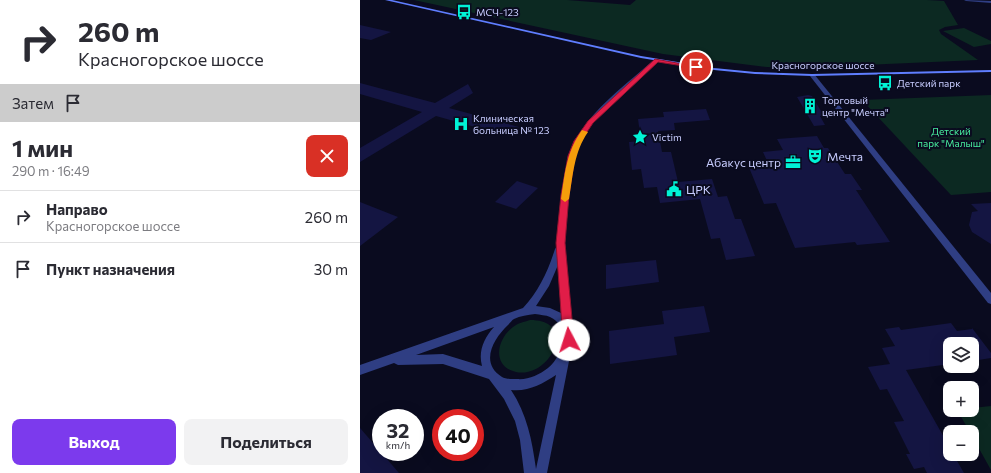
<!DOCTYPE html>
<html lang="ru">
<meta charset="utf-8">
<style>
body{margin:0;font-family:Commissioner,sans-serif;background:#f2f2f3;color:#2b2b33;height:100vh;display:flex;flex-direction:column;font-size:15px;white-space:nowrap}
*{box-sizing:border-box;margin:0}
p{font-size:13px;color:#7c7c81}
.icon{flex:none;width:22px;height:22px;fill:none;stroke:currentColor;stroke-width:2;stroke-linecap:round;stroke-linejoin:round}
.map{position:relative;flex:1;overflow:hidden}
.side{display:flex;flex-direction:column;background:#fff;width:360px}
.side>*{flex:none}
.banner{background:#fff;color:#2b2b33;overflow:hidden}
.controls{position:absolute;left:583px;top:337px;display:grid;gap:8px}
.controls a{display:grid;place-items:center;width:36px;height:36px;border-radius:8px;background:#fff;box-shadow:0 4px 16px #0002;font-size:20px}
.speed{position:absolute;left:12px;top:409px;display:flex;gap:8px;font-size:20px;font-weight:700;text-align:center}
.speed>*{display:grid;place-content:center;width:52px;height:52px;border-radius:50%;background:#fff;box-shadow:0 4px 16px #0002;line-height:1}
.speed small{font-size:10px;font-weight:400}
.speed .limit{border:6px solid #d22;background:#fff;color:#111}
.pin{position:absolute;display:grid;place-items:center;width:34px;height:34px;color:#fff;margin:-17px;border:2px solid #fff;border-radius:50%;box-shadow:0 1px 4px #0007}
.me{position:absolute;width:44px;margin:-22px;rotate:355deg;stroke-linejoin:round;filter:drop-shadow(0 0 3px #0008)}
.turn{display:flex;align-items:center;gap:14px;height:84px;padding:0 12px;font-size:18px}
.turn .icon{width:52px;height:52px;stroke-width:2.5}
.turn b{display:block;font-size:28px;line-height:34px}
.then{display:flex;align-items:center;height:38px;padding:0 12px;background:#0003;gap:8px;font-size:15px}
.round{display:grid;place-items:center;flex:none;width:42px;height:42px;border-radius:8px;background:#f2f2f3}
.head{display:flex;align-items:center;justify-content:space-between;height:68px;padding:0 12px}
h1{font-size:24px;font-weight:700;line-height:30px}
.button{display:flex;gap:8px;margin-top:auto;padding:8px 12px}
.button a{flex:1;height:46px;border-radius:8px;background:#7c3aed;color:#fff;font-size:16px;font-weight:700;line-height:46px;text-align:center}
.button a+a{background:#f2f2f3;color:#2b2b33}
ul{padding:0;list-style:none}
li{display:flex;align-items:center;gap:12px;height:52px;padding:0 12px;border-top:1px solid #e1e1e2}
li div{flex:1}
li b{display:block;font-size:15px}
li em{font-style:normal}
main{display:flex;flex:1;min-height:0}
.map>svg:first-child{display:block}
.green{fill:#0c2922}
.building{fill:#141542}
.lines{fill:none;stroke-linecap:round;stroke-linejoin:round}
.minor{fill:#2f3e83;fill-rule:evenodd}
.tertiary{fill:#2f3e83;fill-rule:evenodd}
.secondary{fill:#5f7eff;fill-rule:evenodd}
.route{fill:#e11d48;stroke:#92132f}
.slow{fill:#f59e0b}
.labels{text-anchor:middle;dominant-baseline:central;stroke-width:4;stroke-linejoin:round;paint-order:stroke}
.far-poi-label{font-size:10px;fill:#c8cdff;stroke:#0a0b1f;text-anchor:start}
.far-street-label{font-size:10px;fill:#c8cdff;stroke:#0a0b1f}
.far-park-label{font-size:10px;fill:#47ec9e;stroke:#0a0b1f}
.poi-label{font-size:12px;fill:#c8cdff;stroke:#0a0b1f;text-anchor:start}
</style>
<main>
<section class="side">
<div class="banner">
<div class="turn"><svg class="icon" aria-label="right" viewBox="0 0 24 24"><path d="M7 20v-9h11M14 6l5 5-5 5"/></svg><div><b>260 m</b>Красногорское шоссе</div></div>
<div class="then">Затем<svg class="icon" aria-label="arrive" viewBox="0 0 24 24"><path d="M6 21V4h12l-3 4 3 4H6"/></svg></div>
</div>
<div class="head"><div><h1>1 мин</h1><p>290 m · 16:49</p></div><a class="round" style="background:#d93025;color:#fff"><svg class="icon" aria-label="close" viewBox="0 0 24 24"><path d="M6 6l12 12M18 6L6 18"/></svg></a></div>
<ul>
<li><svg class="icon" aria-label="right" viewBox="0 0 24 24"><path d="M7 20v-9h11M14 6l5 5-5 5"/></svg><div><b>Направо</b><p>Красногорское шоссе</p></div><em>260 m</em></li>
<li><svg class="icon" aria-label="arrive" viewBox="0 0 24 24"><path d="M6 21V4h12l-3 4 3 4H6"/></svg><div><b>Пункт назначения</b></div><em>30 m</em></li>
</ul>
<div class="button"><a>Выход</a><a>Поделиться</a></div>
</section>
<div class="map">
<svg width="631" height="473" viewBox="0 0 631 473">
<rect width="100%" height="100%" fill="#0a0b1f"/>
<!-- green -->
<g class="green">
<path d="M 54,0 L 207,0 L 270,5 L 276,0 L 567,0 L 584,1 L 598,25 L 585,27 L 579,30 L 581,34 L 618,60 L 435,68 L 407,67 L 303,54 Z"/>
<path d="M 604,28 L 631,41 L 631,44 L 614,47 L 583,31 Z"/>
<path d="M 631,95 L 631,192 L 591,195 L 502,100 Z"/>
<path d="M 170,320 C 219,320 190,379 156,372 C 131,366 137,339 153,327 C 158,323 164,322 170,320 Z"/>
<path d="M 631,406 L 631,470 L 612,436 L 612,432 L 610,432 L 597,410 L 612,410 L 612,408 Z"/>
</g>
<!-- building -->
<g class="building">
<path d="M 0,25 L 31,32 L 11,40 L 0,38 Z"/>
<path d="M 0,83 L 75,103 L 108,84 L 113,93 L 89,108 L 159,127 L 147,136 L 76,116 L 0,162 L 0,148 L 62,112 L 0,94 Z"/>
<path d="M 448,95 L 452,96 L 464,116 L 460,116 L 465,125 L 454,126 L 437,97 Z"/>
<path d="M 346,109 L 350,120 L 314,123 L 315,130 L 298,131 L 302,152 L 311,152 L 318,182 L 352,179 L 358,197 L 367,196 L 375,219 L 381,219 L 395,256 L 366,260 L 360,238 L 351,239 L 340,199 L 300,203 L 297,187 L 284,188 L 281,169 L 272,170 L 269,142 L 281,141 L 278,119 L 304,117 L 303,112 Z"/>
<path d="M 457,136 L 464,148 L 468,148 L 485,174 L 491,174 L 502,190 L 496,190 L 530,242 L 497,245 L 495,242 L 435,248 L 416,203 L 404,204 L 388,165 L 408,163 L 403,152 L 423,150 L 417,139 Z"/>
<path d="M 157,181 L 178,188 L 156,209 L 135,202 Z"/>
<path d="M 0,202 L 38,217 L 0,246 Z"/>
<path d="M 631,203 L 631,244 L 612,232 L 609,225 L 612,212 L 618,211 L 611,204 Z"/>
<path d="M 296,260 L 299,282 L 246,289 L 246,265 Z"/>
<path d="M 344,306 L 350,332 L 314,337 L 317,355 L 250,364 L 249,331 L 304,324 L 302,311 Z"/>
<path d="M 591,323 L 597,331 L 612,329 L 612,328 L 631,353 L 631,358 L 612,361 L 612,344 L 590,344 L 590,364 L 546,370 L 590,448 L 590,454 L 593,454 L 604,473 L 567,473 L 564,467 L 554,469 L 546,454 L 550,454 L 534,422 L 544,421 L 527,389 L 520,390 L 508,367 L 530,364 L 522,348 L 535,346 L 525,329 L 539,327 L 541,330 Z"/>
<path d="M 0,428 L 39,473 L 0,473 Z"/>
</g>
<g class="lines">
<!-- minor -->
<g class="minor">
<path d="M 604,0 L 631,1 L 631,3 L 606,1 Z"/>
<path d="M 450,74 L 454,74 L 631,293 L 631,304 L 628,303 L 450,76 Z"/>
</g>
<!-- tertiary -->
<path class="tertiary" d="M 295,59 L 299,60 L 232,123 L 221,141 L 215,156 L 209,195 L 205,243 L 213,338 L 209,354 L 210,356 L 187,473 L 164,473 L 160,440 L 155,421 L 144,399 L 129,379 L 83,364 L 38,365 L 34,363 L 0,375 L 0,365 L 163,308 C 179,291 188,271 195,249 L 197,246 C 196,234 199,220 200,207 C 202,186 205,161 215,142 C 230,110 269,82 295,59 ZM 198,265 L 201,313 L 190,308 L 176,306 L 189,286 ZM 175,314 C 180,315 186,315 190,317 C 211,327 203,356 188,368 C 179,375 168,380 157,379 C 152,379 145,379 142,377 C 119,363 134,338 148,325 C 150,323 152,320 154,319 C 160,316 168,315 175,314 ZM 134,327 C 124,338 118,351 122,366 L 83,354 L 56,355 ZM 196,375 L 176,469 C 172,440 167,414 151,390 C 168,392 182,384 196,375 Z"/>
<!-- secondary -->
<path class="secondary" d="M 25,0 L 32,0 L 281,56 L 354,68 L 395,72 L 452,74 L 631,70 L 631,72 L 452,76 L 395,74 L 354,70 L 281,58 Z"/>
</g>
<!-- route -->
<path class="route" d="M 295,59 L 339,67 L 336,68 L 298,62 L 233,123 L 221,141 L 215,156 L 209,195 L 205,243 L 214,340 L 213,344 L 209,345 L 205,344 L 203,340 L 196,243 L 201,195 L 208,156 L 214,141 L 228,121 Z"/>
<!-- slow -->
<path class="slow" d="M 222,130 L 228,132 C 214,152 213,175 209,199 L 205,202 L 201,199 C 205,173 206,153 222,130 Z"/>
<!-- icons -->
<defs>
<g id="bus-bare" transform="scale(1.2)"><path d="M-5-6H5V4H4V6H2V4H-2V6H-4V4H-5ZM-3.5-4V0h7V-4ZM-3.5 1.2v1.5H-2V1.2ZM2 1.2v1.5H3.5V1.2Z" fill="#00f3d6" stroke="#0a0b1f" stroke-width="2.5" paint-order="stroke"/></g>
<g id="building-bare" transform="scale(1.2)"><path d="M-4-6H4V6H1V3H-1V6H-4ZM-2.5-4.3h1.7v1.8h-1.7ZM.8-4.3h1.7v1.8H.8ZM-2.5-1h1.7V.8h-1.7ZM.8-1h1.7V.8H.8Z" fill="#00f3d6" stroke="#0a0b1f" stroke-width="2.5" paint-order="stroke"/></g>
<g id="hospital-bare" transform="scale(1.2)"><path d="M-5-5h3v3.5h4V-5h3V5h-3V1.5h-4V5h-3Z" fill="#00f3d6" stroke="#0a0b1f" stroke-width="2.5" paint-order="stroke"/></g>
<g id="sight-bare" transform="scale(1.2)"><path d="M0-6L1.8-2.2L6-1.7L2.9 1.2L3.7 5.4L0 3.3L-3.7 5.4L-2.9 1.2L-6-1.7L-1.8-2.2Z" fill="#00f3d6" stroke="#0a0b1f" stroke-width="2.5" paint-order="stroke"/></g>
<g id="theatre-bare" transform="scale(1.2)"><path d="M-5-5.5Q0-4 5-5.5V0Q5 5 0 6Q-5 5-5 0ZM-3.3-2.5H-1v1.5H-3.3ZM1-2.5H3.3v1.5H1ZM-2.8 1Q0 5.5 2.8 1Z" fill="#00f3d6" stroke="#0a0b1f" stroke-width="2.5" paint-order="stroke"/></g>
<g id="office-bare" transform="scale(1.2)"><path d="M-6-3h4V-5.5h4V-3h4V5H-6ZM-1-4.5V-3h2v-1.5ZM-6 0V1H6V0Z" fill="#00f3d6" stroke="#0a0b1f" stroke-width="2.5" paint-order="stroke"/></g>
<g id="civic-bare" transform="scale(1.2)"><path d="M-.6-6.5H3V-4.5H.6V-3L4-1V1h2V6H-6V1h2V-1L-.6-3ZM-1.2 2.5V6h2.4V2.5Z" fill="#00f3d6" stroke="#0a0b1f" stroke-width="2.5" paint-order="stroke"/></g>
</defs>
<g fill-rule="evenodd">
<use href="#bus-bare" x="104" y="12"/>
<use href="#bus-bare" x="525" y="83"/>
<use href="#building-bare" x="450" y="106"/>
<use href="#hospital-bare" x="101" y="124"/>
<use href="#sight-bare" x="280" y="137"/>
<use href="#theatre-bare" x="455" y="156"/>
<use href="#office-bare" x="433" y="162"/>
<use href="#civic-bare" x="314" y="189"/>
</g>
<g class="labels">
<!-- far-poi labels -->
<g class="far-poi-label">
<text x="116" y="12">МСЧ-123</text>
<text x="537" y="83">Детский парк</text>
<text x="462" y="100">Торговый<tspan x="462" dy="12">центр "Мечта"</tspan></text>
<text x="113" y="118">Клиническая<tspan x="113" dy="12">больница № 123</tspan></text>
<text x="292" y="137">Victim</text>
</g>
<!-- far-street labels -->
<g class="far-street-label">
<text x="463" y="65">Красногорское шоссе</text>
</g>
<!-- far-park labels -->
<g class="far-park-label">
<text x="591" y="131">Детский<tspan x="591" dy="12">парк "Малыш"</tspan></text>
</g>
<!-- poi labels -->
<g class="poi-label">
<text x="467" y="156">Мечта</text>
<text x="421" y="162" text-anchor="end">Абакус центр</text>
<text x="326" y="189">ЦРК</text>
</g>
</g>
</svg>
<div class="controls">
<a><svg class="icon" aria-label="layers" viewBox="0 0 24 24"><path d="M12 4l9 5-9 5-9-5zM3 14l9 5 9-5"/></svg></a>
<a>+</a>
<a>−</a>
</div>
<div class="speed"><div>32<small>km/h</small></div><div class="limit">40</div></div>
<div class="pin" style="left:336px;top:67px;background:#d93025"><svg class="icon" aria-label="arrive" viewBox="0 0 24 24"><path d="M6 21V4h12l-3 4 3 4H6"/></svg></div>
<svg class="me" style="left:209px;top:340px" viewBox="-20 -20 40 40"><circle r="19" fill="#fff"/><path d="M0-13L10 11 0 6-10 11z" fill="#e11d48"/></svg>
</div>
</main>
